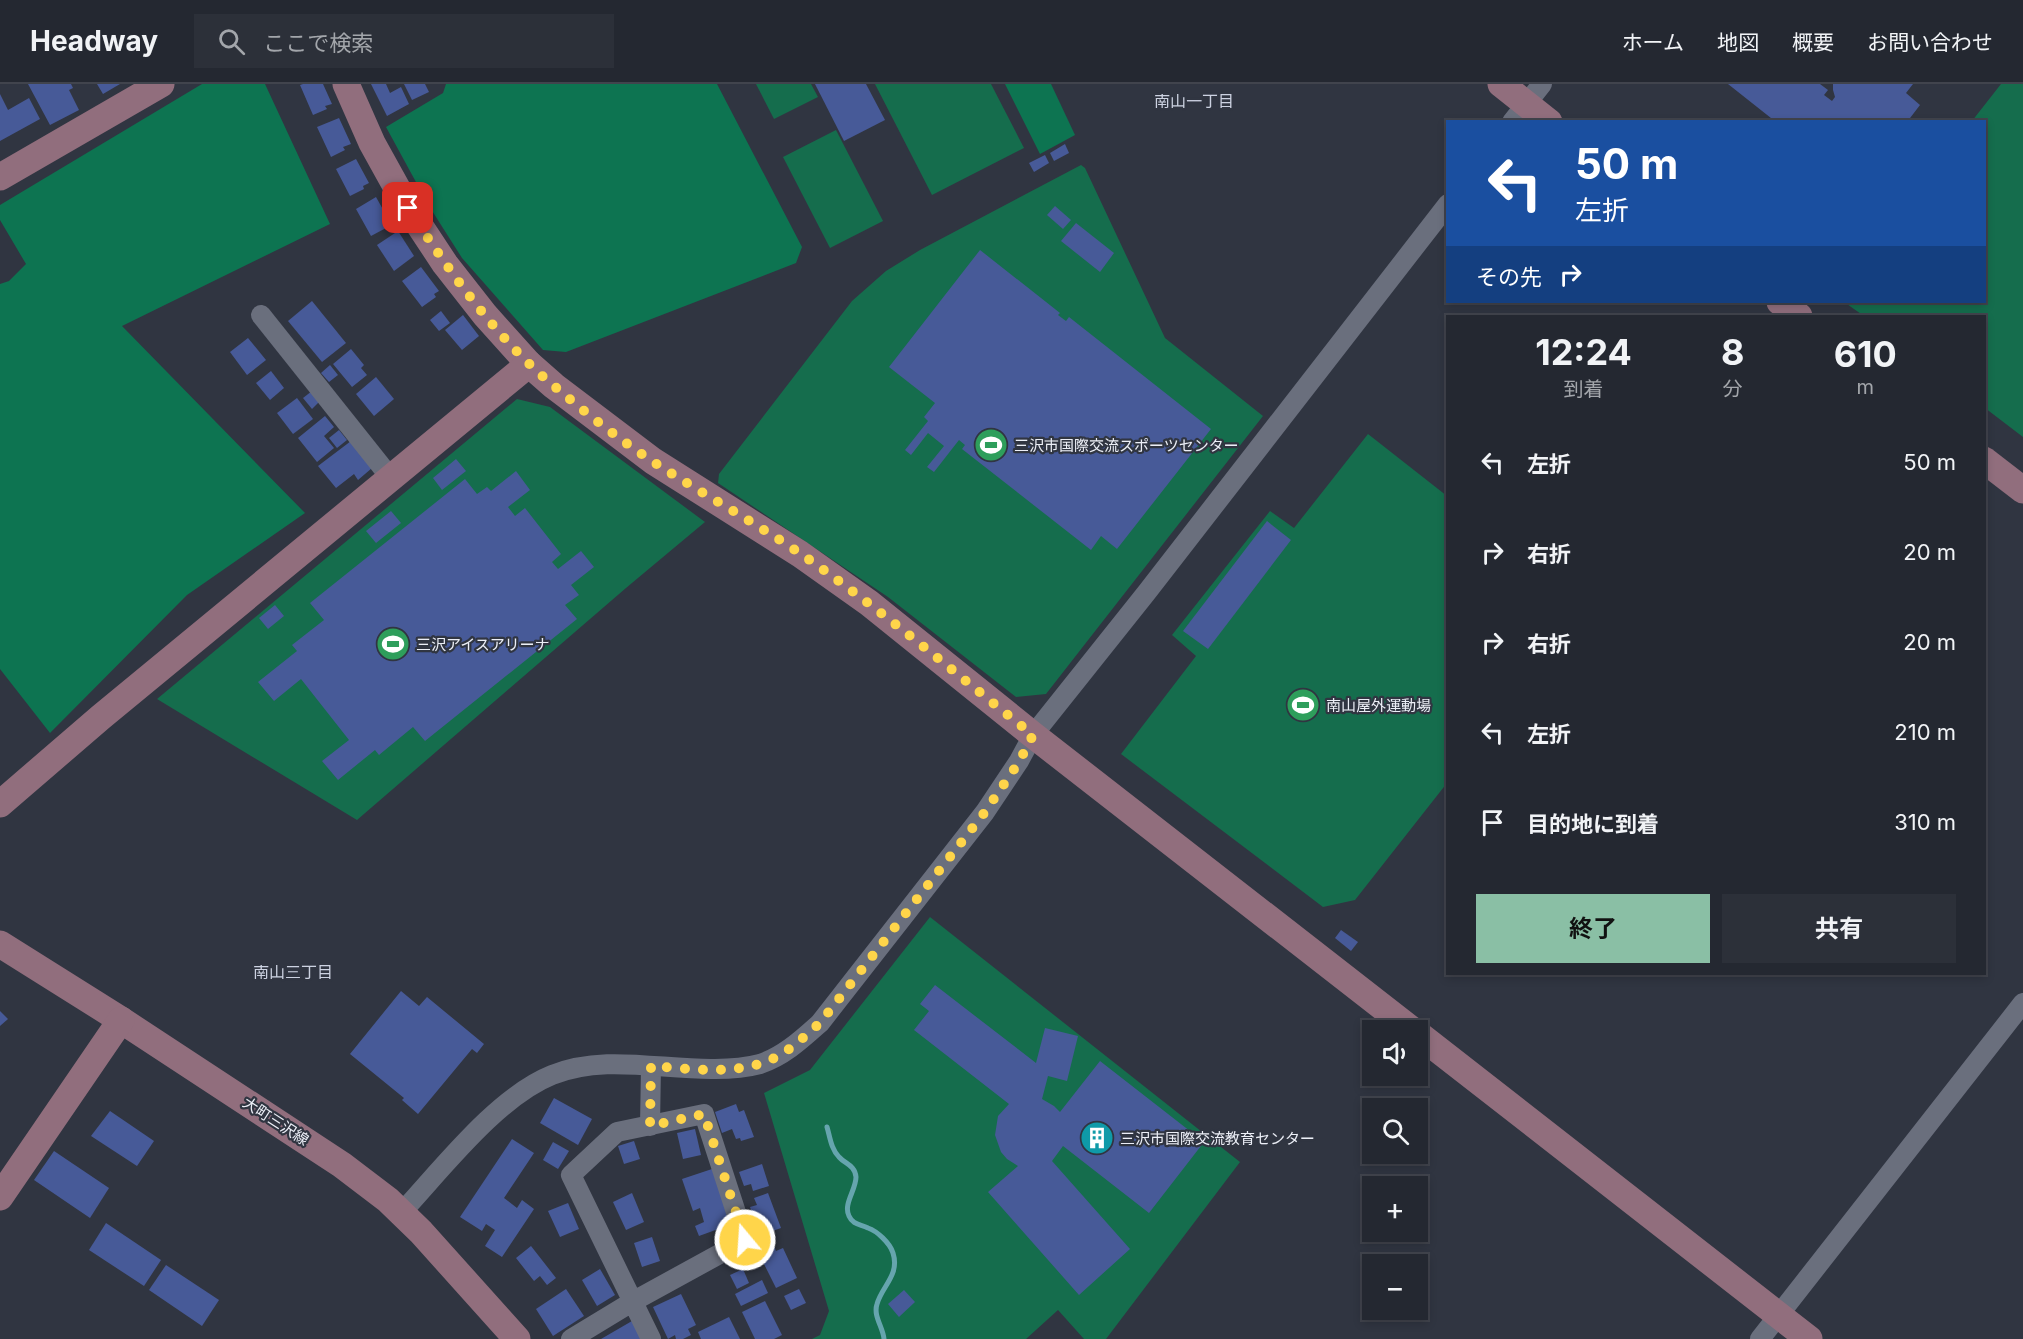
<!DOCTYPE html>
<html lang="ja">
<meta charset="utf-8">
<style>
body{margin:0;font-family:Inter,"Noto Sans JP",sans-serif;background:#2c3039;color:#f1f3f6;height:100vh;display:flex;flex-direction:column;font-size:22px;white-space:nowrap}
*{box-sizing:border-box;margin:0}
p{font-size:20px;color:#a3a6ab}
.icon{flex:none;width:33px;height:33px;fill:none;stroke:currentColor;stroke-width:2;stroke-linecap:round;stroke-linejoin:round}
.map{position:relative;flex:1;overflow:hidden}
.drawer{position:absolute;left:1446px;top:231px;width:540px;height:660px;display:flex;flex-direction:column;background:#242831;border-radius:0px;box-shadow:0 3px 9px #0003,0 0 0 2px #41444d}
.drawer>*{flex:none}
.banner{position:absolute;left:1446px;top:36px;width:540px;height:183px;border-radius:0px;box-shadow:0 3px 9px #0003,0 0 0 2px #41444d;background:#1a4fa0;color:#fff;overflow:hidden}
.controls{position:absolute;left:1362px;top:936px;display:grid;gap:12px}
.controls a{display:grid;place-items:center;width:66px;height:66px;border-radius:0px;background:#242831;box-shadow:0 3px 9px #0003,0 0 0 2px #41444d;font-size:30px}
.pin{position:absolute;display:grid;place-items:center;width:51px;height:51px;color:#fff;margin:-26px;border-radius:12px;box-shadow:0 3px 9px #0006}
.me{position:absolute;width:66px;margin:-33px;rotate:342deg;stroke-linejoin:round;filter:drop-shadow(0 0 4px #0008)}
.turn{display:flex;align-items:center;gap:21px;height:126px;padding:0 30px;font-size:27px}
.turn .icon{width:78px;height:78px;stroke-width:2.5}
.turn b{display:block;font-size:42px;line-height:51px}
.then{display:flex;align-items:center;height:57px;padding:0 30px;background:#0003;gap:12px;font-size:22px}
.eta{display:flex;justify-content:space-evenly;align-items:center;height:102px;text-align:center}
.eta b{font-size:36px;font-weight:700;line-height:42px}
.primary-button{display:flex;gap:12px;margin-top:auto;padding:12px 30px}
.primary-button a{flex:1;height:69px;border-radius:0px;background:#8abfa5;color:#111;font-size:24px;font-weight:700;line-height:69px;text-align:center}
.primary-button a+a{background:#2c3039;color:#f1f3f6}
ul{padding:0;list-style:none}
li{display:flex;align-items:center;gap:18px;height:90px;padding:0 30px}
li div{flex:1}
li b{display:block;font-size:22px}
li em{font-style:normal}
header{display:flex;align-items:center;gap:36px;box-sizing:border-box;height:84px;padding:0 30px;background:#242831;border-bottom:2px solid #41444d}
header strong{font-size:28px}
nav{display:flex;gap:33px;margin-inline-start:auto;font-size:21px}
.search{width:420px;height:54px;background:#2c3039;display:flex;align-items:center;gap:15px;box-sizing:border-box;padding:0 21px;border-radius:0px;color:#a3a6ab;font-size:22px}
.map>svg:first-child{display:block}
.green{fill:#156d4d}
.forest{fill:#0d7451}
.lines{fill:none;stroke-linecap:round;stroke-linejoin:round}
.stream{stroke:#66a5ae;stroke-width:5}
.building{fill:#475a98}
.street{stroke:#6a6f7d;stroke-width:20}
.secondary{stroke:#916e7d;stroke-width:27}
.route{stroke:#ffd54a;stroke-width:10;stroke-dasharray:0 18}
.labels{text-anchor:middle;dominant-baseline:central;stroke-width:4.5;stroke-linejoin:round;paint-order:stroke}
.poi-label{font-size:15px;fill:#eceff7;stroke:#303541;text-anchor:start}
.street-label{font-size:15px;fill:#eceff7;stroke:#303541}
.neighbourhood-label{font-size:16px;fill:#ccd2e1;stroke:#303541}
</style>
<header>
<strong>Headway</strong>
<div class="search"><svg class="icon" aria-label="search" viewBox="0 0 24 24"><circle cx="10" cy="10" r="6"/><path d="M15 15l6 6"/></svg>ここで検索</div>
<nav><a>ホーム</a><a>地図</a><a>概要</a><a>お問い合わせ</a></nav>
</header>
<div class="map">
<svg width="2023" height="1255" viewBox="0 0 2023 1255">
<rect width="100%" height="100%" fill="#303541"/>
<!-- green -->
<g class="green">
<path d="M 756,0 L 811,0 L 818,13 L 774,35 Z"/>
<path d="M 875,0 L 991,0 L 1024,64 L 932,111 Z"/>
<path d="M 2001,0 L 2023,0 L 2023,353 L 1985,324 L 1984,232 L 1864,232 L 1844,218 L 1984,218 L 1984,38 L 1972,37 Z"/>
<path d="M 836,46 L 883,137 L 830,164 L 783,73 Z"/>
<path d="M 1081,81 L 1085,84 L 1165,254 L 1263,332 L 1046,610 L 1016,613 L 888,513 L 718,399 L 719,390 L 852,217 L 886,187 L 920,166 Z"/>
<path d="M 517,315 L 550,323 L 705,438 L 626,504 L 357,736 L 157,615 Z"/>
<path d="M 1368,350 L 1447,412 L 1447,699 L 1355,816 L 1323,823 L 1121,670 L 1196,572 L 1172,551 L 1270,427 L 1294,444 Z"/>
<path d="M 930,833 L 1240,1078 L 1106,1255 L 1084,1255 L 1058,1226 L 1026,1255 L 812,1255 L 820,1251 L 829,1227 L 764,1009 L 810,986 Z"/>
</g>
<!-- forest -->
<g class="forest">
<path d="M 202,0 L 265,0 L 330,140 L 122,242 L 305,429 L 187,511 L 50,649 L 0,585 L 0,200 L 9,197 L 26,180 L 0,136 L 0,121 Z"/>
<path d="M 446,0 L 717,0 L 802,163 L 796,179 L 566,268 L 543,266 L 462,174 L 429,122 L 386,43 L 443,9 Z"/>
<path d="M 1005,0 L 1051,0 L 1075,51 L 1040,70 Z"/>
</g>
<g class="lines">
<!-- stream -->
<path class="stream" d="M 827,1043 C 830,1053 831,1065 839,1073 C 845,1080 855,1081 856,1093 C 856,1106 843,1120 849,1132 C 853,1141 860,1140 868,1144 C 877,1147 890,1159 893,1169 C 900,1191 882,1202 877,1220 C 873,1232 883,1243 884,1255"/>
</g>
<!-- building -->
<g class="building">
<path d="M 28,0 L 71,0 L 73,4 L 69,6 L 79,26 L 50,41 Z"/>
<path d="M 97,0 L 120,0 L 103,10 Z"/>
<path d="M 303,0 L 323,0 L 332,20 L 325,22 L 327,25 L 313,31 L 300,1 Z"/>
<path d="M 371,0 L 386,0 L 390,9 L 401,3 L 409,20 L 387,32 Z"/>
<path d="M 404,0 L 425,0 L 429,8 L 412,16 Z"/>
<path d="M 815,0 L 866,0 L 885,36 L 844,57 Z"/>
<path d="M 1728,0 L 1820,0 L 1828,6 L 1824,11 L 1832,17 L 1835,13 L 1833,6 L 1833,0 L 1913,0 L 1906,9 L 1920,21 L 1907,38 L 1776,38 Z"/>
<path d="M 0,10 L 8,26 L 29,14 L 40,35 L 0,57 Z"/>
<path d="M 339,34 L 351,60 L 343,63 L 345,66 L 331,73 L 317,43 Z"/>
<path d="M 1065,60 L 1069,69 L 1054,77 L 1050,69 Z"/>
<path d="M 1045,71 L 1049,79 L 1034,88 L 1029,79 Z"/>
<path d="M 356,75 L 369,99 L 363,102 L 364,105 L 350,112 L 336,85 Z"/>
<path d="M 376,113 L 390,138 L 384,141 L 386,144 L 371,152 L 356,125 Z"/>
<path d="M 1055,122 L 1071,136 L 1063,145 L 1047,131 Z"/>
<path d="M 1076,139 L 1114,169 L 1100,188 L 1061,157 Z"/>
<path d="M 398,147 L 414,172 L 394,187 L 377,161 Z"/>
<path d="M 980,166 L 1060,229 L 1058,231 L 1066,237 L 1069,233 L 1211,345 L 1117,465 L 1101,452 L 1091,466 L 962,365 L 965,361 L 959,356 L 934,388 L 927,383 L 944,362 L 928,349 L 911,371 L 905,366 L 928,337 L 924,333 L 935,319 L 889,283 Z"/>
<path d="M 421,183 L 439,207 L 434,210 L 436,213 L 422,223 L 402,197 Z"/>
<path d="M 312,217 L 346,259 L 322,278 L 288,237 Z"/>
<path d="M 441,227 L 450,239 L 439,247 L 430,236 Z"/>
<path d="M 463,231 L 479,252 L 462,266 L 445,246 Z"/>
<path d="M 248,254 L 266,276 L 247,291 L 230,268 Z"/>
<path d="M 351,265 L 364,281 L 361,284 L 367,291 L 352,303 L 333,280 Z"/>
<path d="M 330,281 L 338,291 L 329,298 L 321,289 Z"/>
<path d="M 271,287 L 284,304 L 270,316 L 256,299 Z"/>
<path d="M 376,293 L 394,315 L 374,332 L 356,310 Z"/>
<path d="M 312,307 L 320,317 L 312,325 L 303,314 Z"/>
<path d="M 297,314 L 313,335 L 293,350 L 277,329 Z"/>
<path d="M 325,332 L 334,343 L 324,352 L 334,364 L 317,378 L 298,354 Z"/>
<path d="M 339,346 L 347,356 L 337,364 L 329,354 Z"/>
<path d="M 351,357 L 372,384 L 358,396 L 354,390 L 336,404 L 318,382 Z"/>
<path d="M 456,375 L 466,387 L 442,406 L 433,394 Z"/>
<path d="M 516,387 L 530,406 L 508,423 L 515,432 L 525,424 L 561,470 L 552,478 L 558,485 L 581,467 L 594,483 L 571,501 L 579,511 L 565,521 L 577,535 L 425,657 L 413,643 L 379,671 L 375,666 L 338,696 L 322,677 L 349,656 L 301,595 L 274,617 L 258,598 L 297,567 L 292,561 L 324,536 L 310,519 L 465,395 L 477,410 L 487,403 L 491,407 Z"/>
<path d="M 391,427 L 401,439 L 376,459 L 366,447 Z"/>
<path d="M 1267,437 L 1291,456 L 1208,565 L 1183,547 Z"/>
<path d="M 275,521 L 284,532 L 268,545 L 259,534 Z"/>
<path d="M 1341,846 L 1358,858 L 1351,867 L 1335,854 Z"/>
<path d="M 935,901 L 1036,979 L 1045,944 L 1078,952 L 1067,997 L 1048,992 L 1042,1015 L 1054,1022 L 1060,1028 L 1100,977 L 1204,1058 L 1149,1129 L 1063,1062 L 1052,1077 L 1130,1165 L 1079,1211 L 988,1108 L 1018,1082 L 1007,1075 L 1001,1068 L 995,1051 L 998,1032 L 1009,1020 L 914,946 L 929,927 L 920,920 Z"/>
<path d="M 401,907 L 419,922 L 427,913 L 484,960 L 477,969 L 472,965 L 418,1030 L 402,1016 L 404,1014 L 350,970 Z"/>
<path d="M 0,927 L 8,935 L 0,942 Z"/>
<path d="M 554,1014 L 592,1035 L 578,1061 L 540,1039 Z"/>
<path d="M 736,1020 L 739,1028 L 744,1026 L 754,1053 L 741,1057 L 740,1054 L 736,1055 L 732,1045 L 722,1049 L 715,1028 Z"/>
<path d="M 110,1027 L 154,1057 L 137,1082 L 91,1052 Z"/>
<path d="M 695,1045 L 701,1071 L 683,1075 L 677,1049 Z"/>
<path d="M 512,1055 L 534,1069 L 504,1114 L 517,1124 L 522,1116 L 534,1125 L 502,1173 L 485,1162 L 495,1146 L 486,1140 L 482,1147 L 460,1133 Z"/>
<path d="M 634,1057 L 640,1075 L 624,1080 L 618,1062 Z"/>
<path d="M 553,1058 L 569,1067 L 558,1085 L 543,1076 Z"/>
<path d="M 54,1067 L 109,1104 L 90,1134 L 34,1096 Z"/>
<path d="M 762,1080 L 769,1102 L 753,1107 L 751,1100 L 744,1102 L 739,1088 Z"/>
<path d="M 712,1085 L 732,1140 L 699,1152 L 695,1142 L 704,1138 L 700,1124 L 693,1127 L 682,1095 Z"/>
<path d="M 632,1109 L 644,1138 L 626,1146 L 613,1118 Z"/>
<path d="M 768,1109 L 781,1144 L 767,1149 L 763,1139 L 756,1141 L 750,1123 L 757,1121 L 754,1114 Z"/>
<path d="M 568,1119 L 579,1145 L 560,1153 L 548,1127 Z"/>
<path d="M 106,1139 L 161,1176 L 144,1202 L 89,1166 Z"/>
<path d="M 652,1153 L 660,1177 L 642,1183 L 634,1159 Z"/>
<path d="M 531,1162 L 556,1194 L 547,1201 L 540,1192 L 534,1197 L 516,1174 Z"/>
<path d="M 774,1162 L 776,1167 L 783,1164 L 797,1194 L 776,1204 L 759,1170 Z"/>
<path d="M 166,1181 L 219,1216 L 202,1242 L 149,1206 Z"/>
<path d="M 600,1185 L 615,1211 L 597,1222 L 582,1196 Z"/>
<path d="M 743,1185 L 749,1199 L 737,1205 L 730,1191 Z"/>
<path d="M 762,1196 L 768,1209 L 741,1222 L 735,1210 Z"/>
<path d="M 566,1205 L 584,1232 L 553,1252 L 536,1225 Z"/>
<path d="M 799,1205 L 806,1219 L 791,1226 L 784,1212 Z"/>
<path d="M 904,1206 L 915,1218 L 899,1233 L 888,1220 Z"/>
<path d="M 681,1210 L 696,1241 L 688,1245 L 691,1251 L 683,1255 L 676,1255 L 675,1251 L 668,1255 L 653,1223 Z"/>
<path d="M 765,1217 L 782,1251 L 774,1255 L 755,1255 L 742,1228 Z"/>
<path d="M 729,1233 L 740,1255 L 701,1255 L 698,1248 Z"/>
<path d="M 632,1237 L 642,1255 L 601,1255 Z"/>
</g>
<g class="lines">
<!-- street -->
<g class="street">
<path d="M 1512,38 L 1542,0"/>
<path d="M 261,231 L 390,393"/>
<path d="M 650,1042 L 651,982"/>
<path d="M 401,1129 C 442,1085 497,1013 552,991 C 604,970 661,986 715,985 C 730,985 745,984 760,980 C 784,972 802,955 820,939 L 985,728 L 1019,677 L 1033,651 L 1147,508 L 1448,120"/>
<path d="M 571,1255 L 632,1218 L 745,1156 L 704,1030 L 617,1048 L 571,1091 L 651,1255"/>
<path d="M 1760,1255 L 2023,919"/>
</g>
<!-- secondary -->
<g class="secondary">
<path d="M 346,0 L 372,59 L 408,124 L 445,180 L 485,231 L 529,280 L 554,302 L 653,377 L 800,470 L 869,519 L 1033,651 L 1412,946"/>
<path d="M 1501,0 L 1549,38"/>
<path d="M 0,93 L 161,0"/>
<path d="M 1780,218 L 1799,232"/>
<path d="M 1984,376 L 2023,406"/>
<path d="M 0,720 L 101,633 L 529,280"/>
<path d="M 0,860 L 121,936 L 342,1081 L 388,1116 L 421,1148 L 517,1255"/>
<path d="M 1418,950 L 1809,1255"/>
<path d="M 0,1113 L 121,936"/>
</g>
</g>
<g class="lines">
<!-- route -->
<path class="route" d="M 408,124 C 450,188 495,253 554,302 C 586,329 620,356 655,379 C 703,410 754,438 801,470 C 882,526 956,590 1033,651 L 1019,678 L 985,728 L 820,939 C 807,950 795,962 780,971 C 742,993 693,985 651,982 L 650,1042 L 704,1030 L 745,1156"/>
</g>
<!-- icons -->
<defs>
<g id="stadium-disc" transform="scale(1.725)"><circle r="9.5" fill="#2e9e5b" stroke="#303541"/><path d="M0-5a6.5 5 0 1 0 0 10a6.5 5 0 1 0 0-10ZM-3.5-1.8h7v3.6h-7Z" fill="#fff"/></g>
<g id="building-disc" transform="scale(1.725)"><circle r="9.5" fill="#0f9aa8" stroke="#303541"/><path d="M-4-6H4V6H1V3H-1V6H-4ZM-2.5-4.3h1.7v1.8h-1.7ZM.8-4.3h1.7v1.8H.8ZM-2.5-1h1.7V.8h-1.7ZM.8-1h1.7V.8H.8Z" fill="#fff"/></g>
</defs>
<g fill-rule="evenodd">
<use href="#stadium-disc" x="991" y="361"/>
<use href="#stadium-disc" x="393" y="560"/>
<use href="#stadium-disc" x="1303" y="621"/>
<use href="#building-disc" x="1097" y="1054"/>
</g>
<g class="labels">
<!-- poi labels -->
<g class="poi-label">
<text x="1014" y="361">三沢市国際交流スポーツセンター</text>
<text x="416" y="560">三沢アイスアリーナ</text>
<text x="1326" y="621">南山屋外運動場</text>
<text x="1120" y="1054">三沢市国際交流教育センター</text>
</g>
<!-- street labels -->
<g class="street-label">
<text transform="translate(276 1037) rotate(33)">大町三沢線</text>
</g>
<!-- neighbourhood labels -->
<g class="neighbourhood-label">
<text x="1194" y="17">南山一丁目</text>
<text x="293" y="888">南山三丁目</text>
</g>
</g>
</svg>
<div class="controls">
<a><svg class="icon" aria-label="sound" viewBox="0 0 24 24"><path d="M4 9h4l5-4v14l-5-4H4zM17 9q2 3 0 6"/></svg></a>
<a><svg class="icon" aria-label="search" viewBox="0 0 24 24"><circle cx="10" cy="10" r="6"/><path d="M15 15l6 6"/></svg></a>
<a>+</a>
<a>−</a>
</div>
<div class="pin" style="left:408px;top:124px;background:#d93025"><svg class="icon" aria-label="arrive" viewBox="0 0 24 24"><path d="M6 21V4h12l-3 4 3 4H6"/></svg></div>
<svg class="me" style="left:745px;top:1156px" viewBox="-20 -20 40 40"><circle r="17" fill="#ffd54a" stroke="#fff" stroke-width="3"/><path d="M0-11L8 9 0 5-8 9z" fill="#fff"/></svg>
<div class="banner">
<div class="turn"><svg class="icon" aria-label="left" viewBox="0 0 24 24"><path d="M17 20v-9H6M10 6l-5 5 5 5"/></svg><div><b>50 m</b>左折</div></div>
<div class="then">その先<svg class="icon" aria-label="right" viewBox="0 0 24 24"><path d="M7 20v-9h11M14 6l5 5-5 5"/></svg></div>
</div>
<section class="drawer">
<div class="eta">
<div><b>12:24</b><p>到着</p></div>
<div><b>8</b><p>分</p></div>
<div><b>610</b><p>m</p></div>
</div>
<ul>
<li><svg class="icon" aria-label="left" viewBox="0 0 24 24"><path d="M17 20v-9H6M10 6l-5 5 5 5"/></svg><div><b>左折</b></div><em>50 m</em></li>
<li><svg class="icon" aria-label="right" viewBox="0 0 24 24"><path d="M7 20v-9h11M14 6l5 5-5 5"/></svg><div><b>右折</b></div><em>20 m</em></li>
<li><svg class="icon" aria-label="right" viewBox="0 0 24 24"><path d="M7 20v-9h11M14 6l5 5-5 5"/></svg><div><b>右折</b></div><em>20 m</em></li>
<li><svg class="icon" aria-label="left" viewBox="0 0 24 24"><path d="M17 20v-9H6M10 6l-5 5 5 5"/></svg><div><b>左折</b></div><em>210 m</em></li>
<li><svg class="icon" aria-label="arrive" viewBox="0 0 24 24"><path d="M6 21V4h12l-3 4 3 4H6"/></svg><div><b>目的地に到着</b></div><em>310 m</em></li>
</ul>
<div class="primary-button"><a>終了</a><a>共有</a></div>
</section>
</div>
